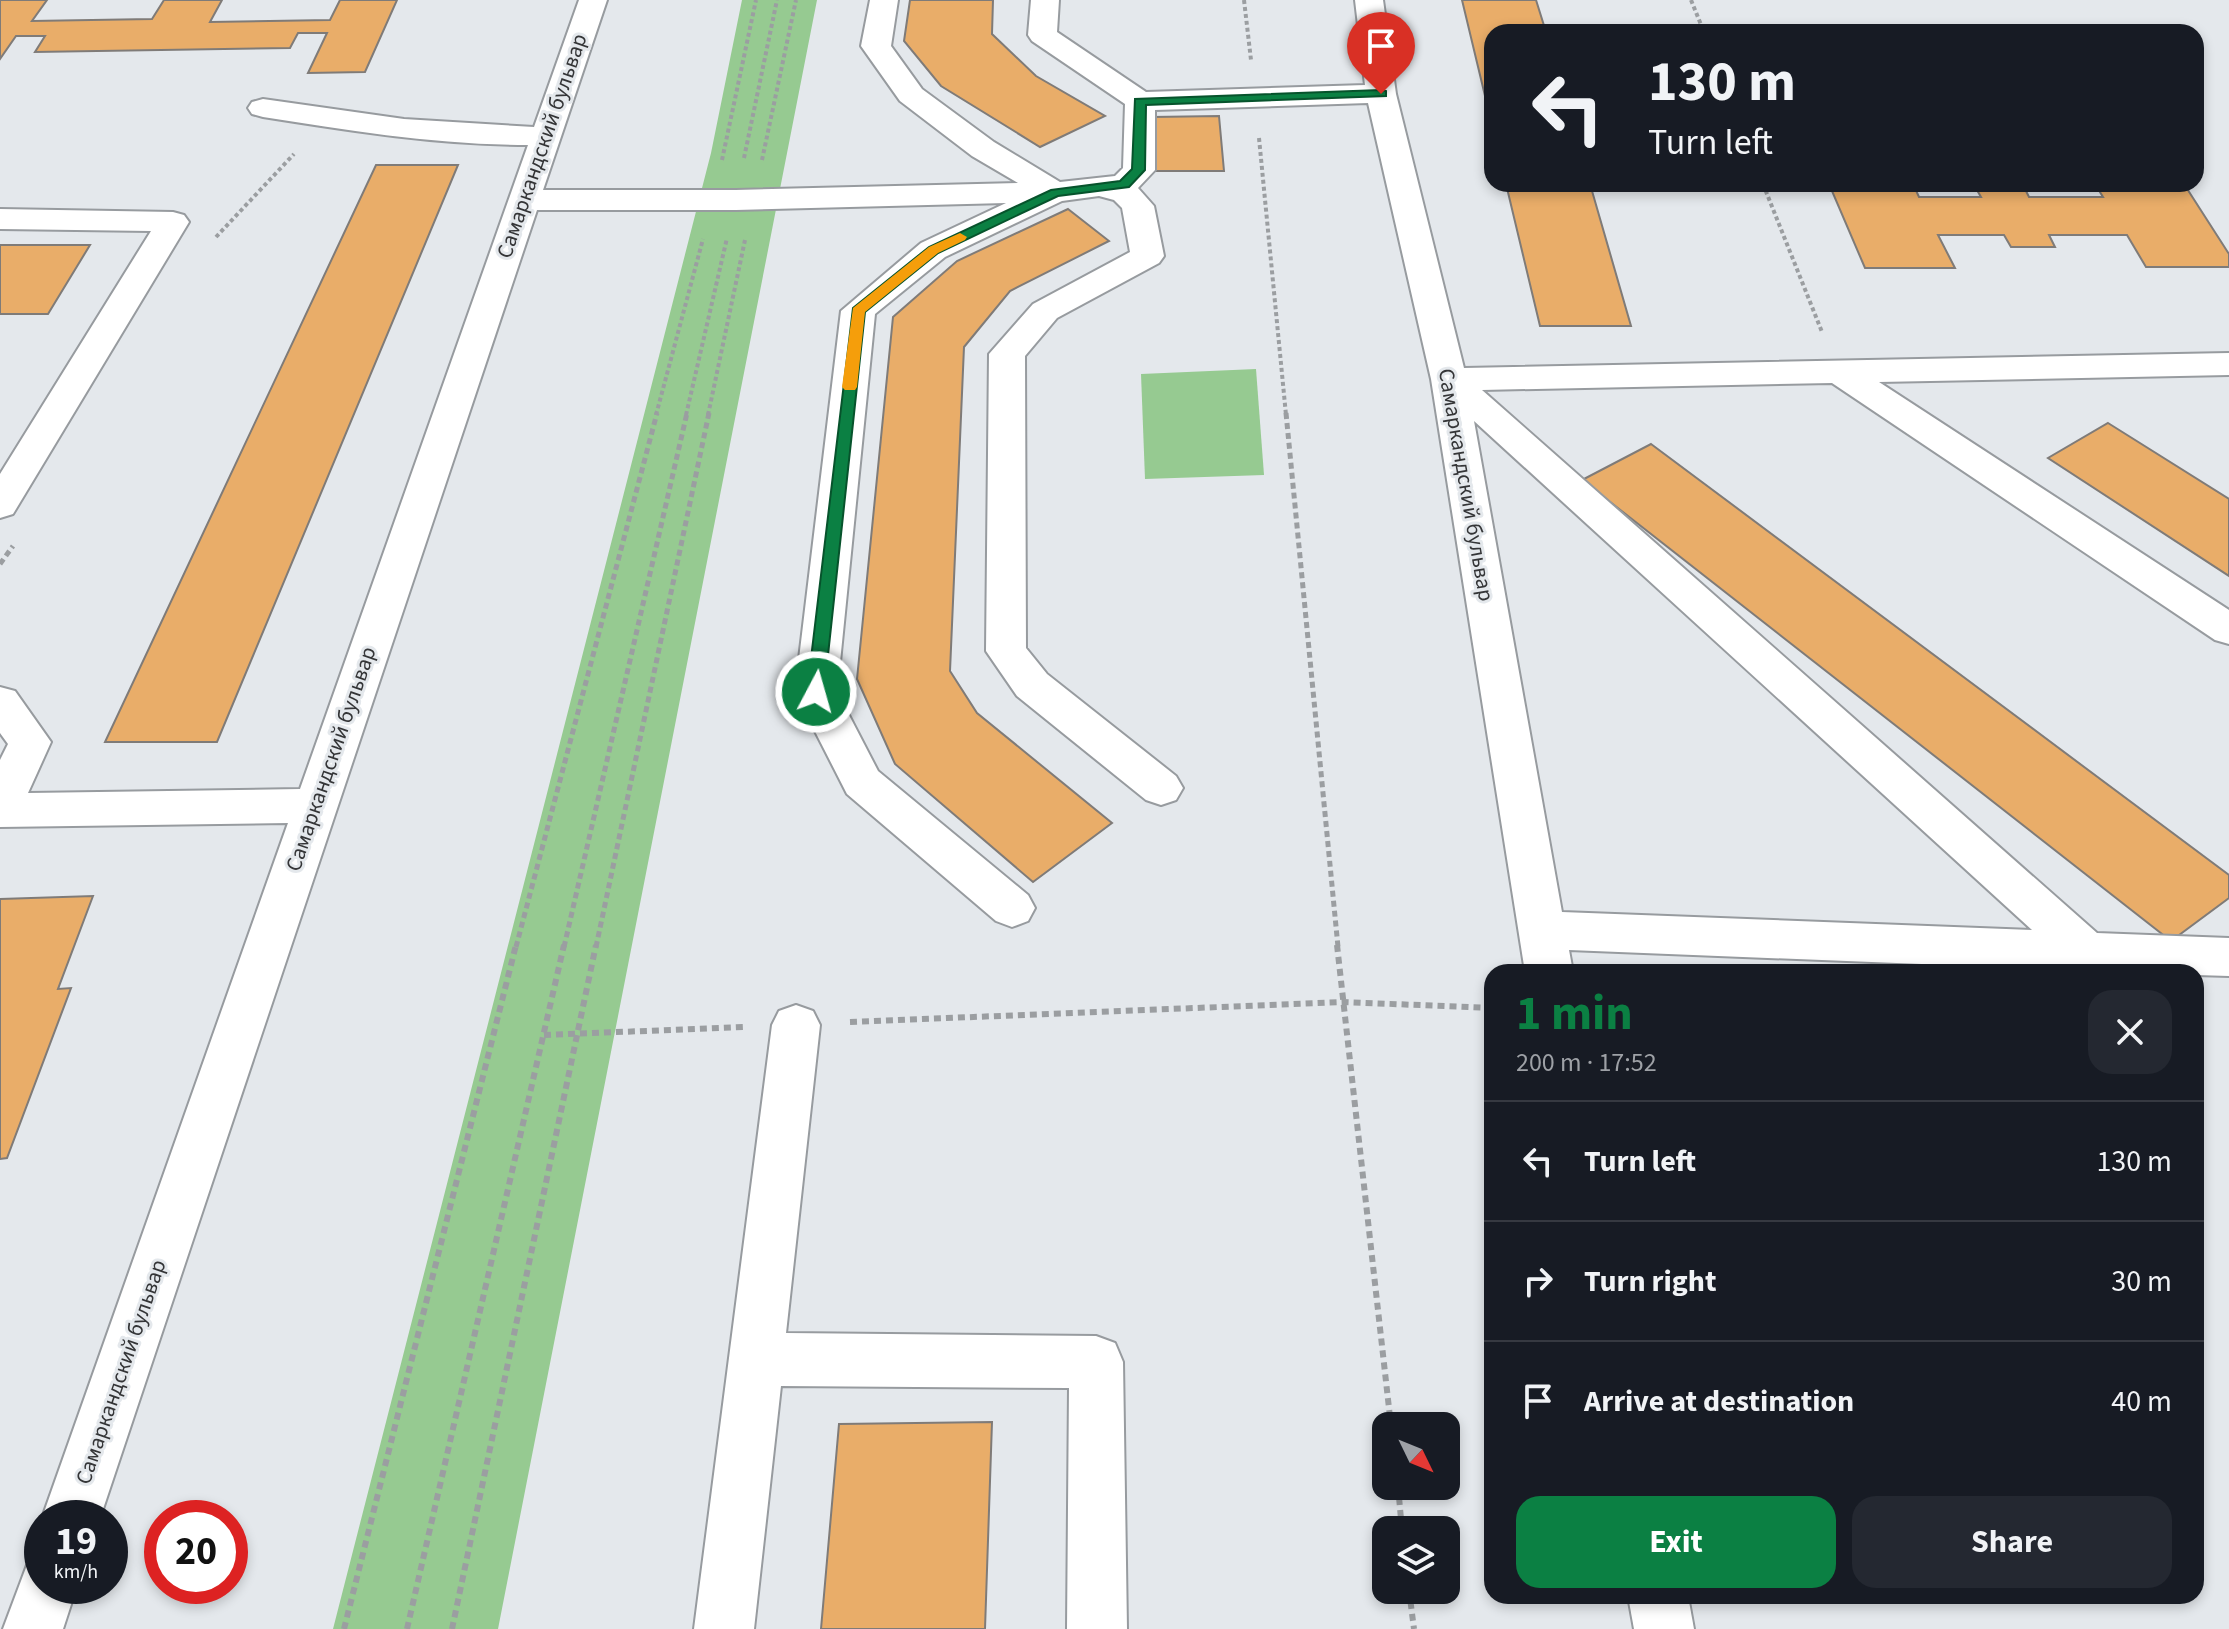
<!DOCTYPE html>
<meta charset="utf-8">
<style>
body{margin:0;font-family:"Source Sans 3",sans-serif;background:#242831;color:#f1f3f6;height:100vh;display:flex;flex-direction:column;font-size:30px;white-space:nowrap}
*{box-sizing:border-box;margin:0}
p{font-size:26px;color:#9ea1a6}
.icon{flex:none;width:44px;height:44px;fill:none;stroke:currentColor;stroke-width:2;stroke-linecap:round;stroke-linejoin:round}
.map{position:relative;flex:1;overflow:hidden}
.side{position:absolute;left:1484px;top:964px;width:720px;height:640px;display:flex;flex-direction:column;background:#171b24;border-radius:24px;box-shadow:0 4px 12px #0003}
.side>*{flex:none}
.hud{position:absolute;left:1484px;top:24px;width:720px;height:168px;border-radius:24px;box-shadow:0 4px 12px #0003;background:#171b24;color:#f1f3f6;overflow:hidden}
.needle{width:52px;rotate:133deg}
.fabs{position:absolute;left:1372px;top:1412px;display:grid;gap:16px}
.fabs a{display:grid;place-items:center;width:88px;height:88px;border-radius:16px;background:#171b24;box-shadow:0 4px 12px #0003;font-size:40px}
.speed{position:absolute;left:24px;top:1500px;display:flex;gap:16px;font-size:40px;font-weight:700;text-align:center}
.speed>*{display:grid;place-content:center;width:104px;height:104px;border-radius:50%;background:#171b24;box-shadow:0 4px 12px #0003;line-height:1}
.speed small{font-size:20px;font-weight:400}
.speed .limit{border:12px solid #d22;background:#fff;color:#111}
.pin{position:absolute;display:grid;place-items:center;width:68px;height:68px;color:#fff;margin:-82px -34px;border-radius:50% 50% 50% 0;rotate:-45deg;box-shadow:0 0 8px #0007}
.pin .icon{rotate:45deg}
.me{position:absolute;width:88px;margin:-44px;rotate:6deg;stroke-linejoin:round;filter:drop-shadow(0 0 6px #0008)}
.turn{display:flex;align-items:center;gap:28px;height:168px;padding:0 32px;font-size:36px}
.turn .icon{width:104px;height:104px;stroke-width:2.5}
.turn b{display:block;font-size:56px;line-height:68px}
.round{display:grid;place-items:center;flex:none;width:84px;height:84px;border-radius:24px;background:#242831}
.head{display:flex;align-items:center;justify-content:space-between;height:136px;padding:0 32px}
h1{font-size:48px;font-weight:700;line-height:60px;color:#0b8043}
.action{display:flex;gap:16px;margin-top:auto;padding:16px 32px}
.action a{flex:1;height:92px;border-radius:24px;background:#0b8043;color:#fff;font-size:32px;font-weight:700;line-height:92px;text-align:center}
.action a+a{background:#242831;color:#f1f3f6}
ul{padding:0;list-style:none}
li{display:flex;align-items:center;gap:24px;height:120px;padding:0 32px;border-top:2px solid #363941}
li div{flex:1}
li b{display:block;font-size:30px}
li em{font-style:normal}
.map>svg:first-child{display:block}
.green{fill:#96ca91}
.building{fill:#e9ad69;stroke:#7f7b78;stroke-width:2}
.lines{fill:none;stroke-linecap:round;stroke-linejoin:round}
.minor-casing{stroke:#979b9f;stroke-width:4}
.path-far2{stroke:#9b9ea1;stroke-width:4;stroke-dasharray:4 3;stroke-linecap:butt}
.path-far1{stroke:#9b9ea1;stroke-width:5;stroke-dasharray:6 4;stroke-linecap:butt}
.path{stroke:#9b9ea1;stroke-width:6;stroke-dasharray:7 5;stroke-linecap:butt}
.minor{fill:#fff;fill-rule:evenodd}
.route{fill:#0b8043;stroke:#07532c;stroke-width:2}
.slow{fill:#f59e0b}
.labels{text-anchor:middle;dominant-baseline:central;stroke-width:6;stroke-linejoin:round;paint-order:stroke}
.street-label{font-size:22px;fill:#343537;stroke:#e4e8ec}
</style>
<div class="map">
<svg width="2229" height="1629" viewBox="0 0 2229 1629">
<rect width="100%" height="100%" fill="#e4e8ec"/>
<!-- green -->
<g class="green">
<path d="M 742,0 L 817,0 L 498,1629 L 333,1629 L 711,153 Z"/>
<path d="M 1256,369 L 1264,475 L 1145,479 L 1141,374 Z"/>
</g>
<!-- building -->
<g class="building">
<path d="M 0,0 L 47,0 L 32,21 L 152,19 L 164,0 L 222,0 L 210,22 L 330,20 L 340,0 L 397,0 L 365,72 L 308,73 L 327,33 L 298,33 L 290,48 L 35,52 L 45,36 L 16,36 L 0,59 Z"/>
<path d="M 910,0 L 993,0 L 992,34 L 1036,76 L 1105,116 L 1040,147 L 941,86 L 904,41 Z"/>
<path d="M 1462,0 L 1536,0 L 1546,32 L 1492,32 L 1492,125 Z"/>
<path d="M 1219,116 L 1224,171 L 1154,171 L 1152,117 Z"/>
<path d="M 376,165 L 458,165 L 217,742 L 105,742 Z"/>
<path d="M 1506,184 L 1590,184 L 1631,326 L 1540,326 Z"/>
<path d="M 1829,184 L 1913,184 L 1919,197 L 1981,197 L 1974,185 L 2023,185 L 2029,197 L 2103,197 L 2095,184 L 2184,184 L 2229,254 L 2229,267 L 2146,267 L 2127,235 L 2049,235 L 2055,247 L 2011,247 L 2004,235 L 1938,235 L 1955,268 L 1865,268 Z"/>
<path d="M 1068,209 L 1109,241 L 1010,291 L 964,347 L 950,671 L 977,713 L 1112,823 L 1033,882 L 895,764 L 857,679 L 893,317 L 957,261 Z"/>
<path d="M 0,245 L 90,245 L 48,314 L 0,314 Z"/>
<path d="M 2108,423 L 2229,499 L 2229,576 L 2048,458 Z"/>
<path d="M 1651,444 L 2229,875 L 2229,898 L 2171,941 L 1582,480 Z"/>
<path d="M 93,896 L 58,989 L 71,988 L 7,1158 L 0,1159 L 0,899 Z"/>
<path d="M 992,1422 L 985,1629 L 821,1629 L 839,1424 Z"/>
</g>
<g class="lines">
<!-- minor casing -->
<g class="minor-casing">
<g id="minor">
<path d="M 579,0 L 607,0 L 543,190 L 736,190 L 1018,183 L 972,156 L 900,101 L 861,46 L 870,0 L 898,0 L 891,46 L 922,89 L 994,142 L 1060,182 L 1115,176 L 1123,168 L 1125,104 L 1032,41 L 1028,35 L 1031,0 L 1059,0 L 1057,32 L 1146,92 L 1365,85 L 1355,0 L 1383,0 L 1396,94 L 1464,368 L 2229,353 L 2229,375 L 1879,382 L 2229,610 L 2229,644 L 2215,640 L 1832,383 L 1482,390 L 2097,933 L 2229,938 L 2229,976 L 2196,975 L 2196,972 L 2121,972 L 1569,950 L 1573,972 L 1525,972 L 1431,379 L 1368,103 L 1155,110 L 1155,170 L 1138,188 L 1154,206 L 1164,256 L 1159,263 L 1057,318 L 1025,356 L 1026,648 L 1047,674 L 1176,776 L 1183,788 L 1176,800 L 1161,805 L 1146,800 L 1017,696 L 986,651 L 989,354 L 1033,304 L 1130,252 L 1122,208 L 1114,200 L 1099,196 L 1062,201 L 945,257 L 875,314 L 837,692 L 878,771 L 1028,895 L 1035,908 L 1028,921 L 1012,927 L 996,921 L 847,794 L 795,692 L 841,311 L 921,243 L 1006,203 L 736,210 L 537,210 L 100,1518 L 42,1518 L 288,823 L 0,827 L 0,760 L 8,744 L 0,733 L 0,687 L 15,691 L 51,742 L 28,793 L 300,789 L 528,145 C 439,145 351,131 263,117 L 252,114 L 248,108 L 252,102 L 263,99 L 404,119 L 534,127 ZM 1474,421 L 2032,930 L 1562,912 Z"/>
<path d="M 0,209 L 173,212 L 184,215 L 189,222 L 13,514 L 0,518 L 0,474 L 151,231 L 0,229 Z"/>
<path d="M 796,1005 L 813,1011 L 820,1025 L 786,1333 L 1096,1336 L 1115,1343 L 1123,1362 L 1127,1629 L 1067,1629 L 1069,1388 L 781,1386 L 754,1629 L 694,1629 L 772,1025 L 779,1011 Z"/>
<path d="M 42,1559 L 42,1586 L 77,1586 L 63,1629 L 3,1629 L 27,1565 Z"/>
<path d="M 1628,1596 L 1688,1596 L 1694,1629 L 1634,1629 Z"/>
</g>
</g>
<!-- path-far2 -->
<g class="path-far2">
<path d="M 1244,0 L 1251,60"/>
<path d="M 1691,0 L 1704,32"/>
<path d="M 1259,138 L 1286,415"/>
<path d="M 744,158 L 777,0"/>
<path d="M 722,160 L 756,0"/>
<path d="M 762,160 L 796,0"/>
<path d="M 1763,184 L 1822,332"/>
<path d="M 216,237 L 294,154"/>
<path d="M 656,415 L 703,239"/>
<path d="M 686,415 L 727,238"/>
<path d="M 708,415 L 745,240"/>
</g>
<!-- path-far1 -->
<g class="path-far1">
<path d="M 1286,413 L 1338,947"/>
<path d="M 0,564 L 13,546"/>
<path d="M 516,947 L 657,413"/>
<path d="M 564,947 L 687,413"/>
<path d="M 596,947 L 709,413"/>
</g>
<!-- path -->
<g class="path">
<path d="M 1337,945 L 1391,1426"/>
<path d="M 850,1022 L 1343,1002 L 1492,1008"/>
<path d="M 544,1035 L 744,1027"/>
<path d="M 1398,1486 L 1402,1530"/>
<path d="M 1409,1590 L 1414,1629"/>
<path d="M 344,1629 L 516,945"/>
<path d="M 407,1629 L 564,945"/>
<path d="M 452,1629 L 596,945"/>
</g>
<!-- minor -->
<use href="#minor" class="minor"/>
</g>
<!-- route -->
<path class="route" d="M 1381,90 L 1386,91 L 1386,96 L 1146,105 L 1145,170 L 1129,187 L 1058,196 L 938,253 L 865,312 L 824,692 L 816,699 L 810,697 L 807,692 L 853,308 L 929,247 L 1051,190 L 1120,181 L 1132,169 L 1135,99 Z"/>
<!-- slow -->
<path class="slow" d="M 960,233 L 967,237 L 965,240 L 938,253 L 865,312 L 857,387 L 855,390 L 845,390 L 842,387 L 853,308 L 929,247 Z"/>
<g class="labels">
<!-- street labels -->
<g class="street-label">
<text transform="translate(542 146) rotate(-71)">Самаркандский бульвар</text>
<text transform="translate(1466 485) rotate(80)">Самаркандский бульвар</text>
<text transform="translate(331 759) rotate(-71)">Самаркандский бульвар</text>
<text transform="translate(121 1372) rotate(-71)">Самаркандский бульвар</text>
</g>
</g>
</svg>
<div class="fabs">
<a><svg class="needle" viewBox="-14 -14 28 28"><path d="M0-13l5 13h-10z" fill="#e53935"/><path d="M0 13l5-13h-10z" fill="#9ea1a6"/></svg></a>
<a><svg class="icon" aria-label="layers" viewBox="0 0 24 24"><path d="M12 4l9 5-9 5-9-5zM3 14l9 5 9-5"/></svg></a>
</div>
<div class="speed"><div>19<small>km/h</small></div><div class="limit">20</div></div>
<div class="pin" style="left:1381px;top:94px;background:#d93025"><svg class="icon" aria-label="arrive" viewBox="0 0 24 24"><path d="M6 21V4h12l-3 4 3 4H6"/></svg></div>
<svg class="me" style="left:816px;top:692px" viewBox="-20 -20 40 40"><circle r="17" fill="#0b8043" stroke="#fff" stroke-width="3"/><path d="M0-11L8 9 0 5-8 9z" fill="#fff"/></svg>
<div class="hud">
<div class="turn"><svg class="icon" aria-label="left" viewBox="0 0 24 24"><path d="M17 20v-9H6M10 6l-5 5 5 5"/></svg><div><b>130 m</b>Turn left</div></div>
</div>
<section class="side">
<div class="head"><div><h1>1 min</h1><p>200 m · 17:52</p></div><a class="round"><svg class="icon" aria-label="close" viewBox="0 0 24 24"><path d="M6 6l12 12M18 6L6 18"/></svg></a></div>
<ul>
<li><svg class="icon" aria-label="left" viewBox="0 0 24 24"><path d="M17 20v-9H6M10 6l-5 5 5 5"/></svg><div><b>Turn left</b></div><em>130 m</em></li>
<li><svg class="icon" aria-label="right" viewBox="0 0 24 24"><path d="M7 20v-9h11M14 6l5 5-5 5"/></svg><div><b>Turn right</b></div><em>30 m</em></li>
<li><svg class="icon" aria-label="arrive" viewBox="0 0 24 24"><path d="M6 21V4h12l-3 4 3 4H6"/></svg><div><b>Arrive at destination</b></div><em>40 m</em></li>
</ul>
<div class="action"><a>Exit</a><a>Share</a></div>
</section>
</div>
